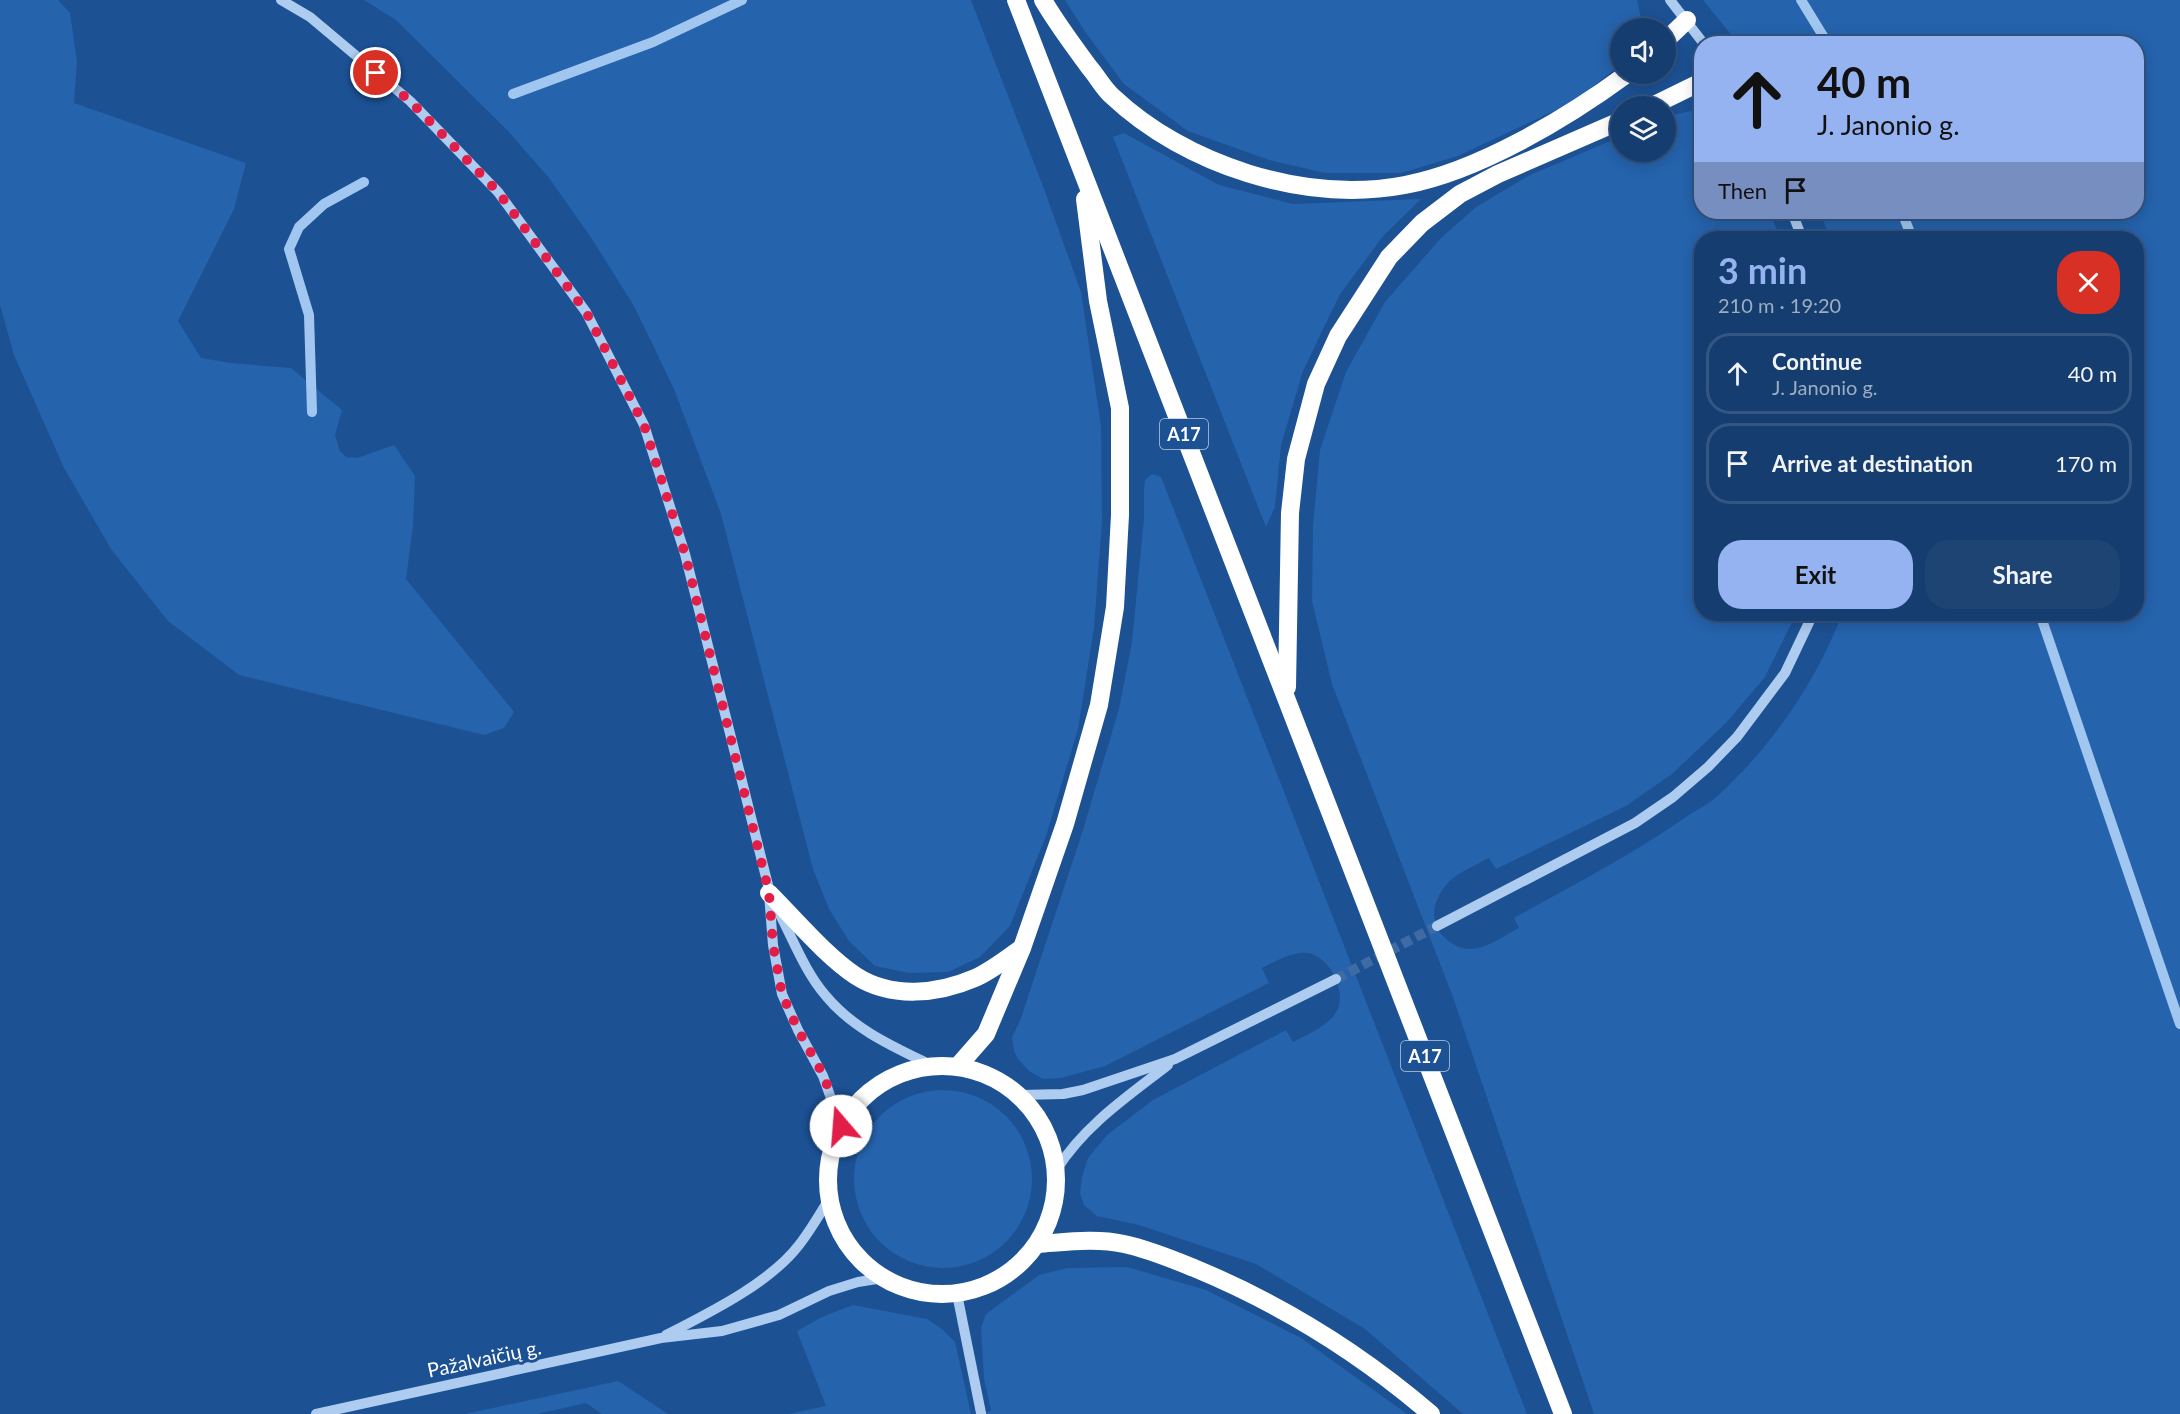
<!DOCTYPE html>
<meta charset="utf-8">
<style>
body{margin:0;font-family:Lato,sans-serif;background:#1e4474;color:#f1f3f6;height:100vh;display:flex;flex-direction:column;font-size:22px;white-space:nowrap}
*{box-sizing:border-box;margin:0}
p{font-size:20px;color:#9daec3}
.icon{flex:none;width:33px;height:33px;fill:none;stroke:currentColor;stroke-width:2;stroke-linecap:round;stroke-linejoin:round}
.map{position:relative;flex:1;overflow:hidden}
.drawer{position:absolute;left:1694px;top:231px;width:450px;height:390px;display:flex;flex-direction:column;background:#153d6f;border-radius:24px;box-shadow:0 3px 15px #0003,0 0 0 2px #345682}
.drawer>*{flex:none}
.banner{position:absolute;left:1694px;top:36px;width:450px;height:183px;border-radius:24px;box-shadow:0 3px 15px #0003,0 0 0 2px #345682;background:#95b2f1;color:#111;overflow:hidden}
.fabs{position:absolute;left:1610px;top:18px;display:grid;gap:12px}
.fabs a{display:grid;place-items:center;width:66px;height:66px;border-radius:50%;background:#153d6f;box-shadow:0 3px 15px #0003,0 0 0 2px #345682;font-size:30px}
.pin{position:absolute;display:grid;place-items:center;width:51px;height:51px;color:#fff;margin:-26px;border:3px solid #fff;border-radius:50%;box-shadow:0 2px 6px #0007}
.me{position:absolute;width:66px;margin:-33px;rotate:342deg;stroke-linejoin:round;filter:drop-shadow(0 0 4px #0008)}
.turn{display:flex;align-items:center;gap:21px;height:126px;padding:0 24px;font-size:27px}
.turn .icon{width:78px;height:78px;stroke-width:2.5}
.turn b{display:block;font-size:42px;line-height:51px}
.then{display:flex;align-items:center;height:57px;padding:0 24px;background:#0003;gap:12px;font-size:22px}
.round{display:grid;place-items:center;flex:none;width:63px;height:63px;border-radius:24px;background:#1e4474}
.head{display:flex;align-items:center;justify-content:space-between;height:102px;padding:0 24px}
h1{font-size:36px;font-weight:700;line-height:45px;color:#95b2f1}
.action{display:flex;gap:12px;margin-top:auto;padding:12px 24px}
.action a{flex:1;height:69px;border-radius:24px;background:#95b2f1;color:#111;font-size:24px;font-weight:700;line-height:69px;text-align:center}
.action a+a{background:#1e4474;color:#f1f3f6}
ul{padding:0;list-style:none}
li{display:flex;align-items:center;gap:18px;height:81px;margin:0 12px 9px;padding:0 12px;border:3px solid #345682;border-radius:24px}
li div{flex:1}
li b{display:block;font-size:22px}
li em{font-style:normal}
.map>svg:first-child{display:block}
.green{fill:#2563ad}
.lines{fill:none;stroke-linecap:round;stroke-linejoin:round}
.stream{stroke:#a1c7f1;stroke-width:10}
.minor-tunnel{stroke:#3e6ba4;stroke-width:10;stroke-dasharray:10 5;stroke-linecap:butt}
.minor{stroke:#aeccef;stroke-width:10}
.highway{stroke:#fff;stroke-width:18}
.route{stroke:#e11d48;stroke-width:10;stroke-dasharray:0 18}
.labels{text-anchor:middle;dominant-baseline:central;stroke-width:6;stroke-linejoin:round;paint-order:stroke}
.shield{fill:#1c5194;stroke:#bbcbdf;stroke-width:1.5}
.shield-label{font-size:18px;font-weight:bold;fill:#fff}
.street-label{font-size:20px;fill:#fff;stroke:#1c5194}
</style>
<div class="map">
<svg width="2180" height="1414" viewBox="0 0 2180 1414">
<rect width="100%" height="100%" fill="#1c5194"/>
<!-- green -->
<g class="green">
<path d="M 0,0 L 58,0 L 70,13 L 77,61 L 74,103 L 246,163 L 234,209 L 178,321 L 201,358 L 231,363 L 291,368 L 342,410 L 335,435 L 340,451 L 346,457 L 357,458 L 394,445 L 415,476 L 413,526 L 406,579 L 514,712 L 504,728 L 484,735 L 239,675 L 168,621 L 111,549 L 64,468 L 14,355 L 0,305 Z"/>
<path d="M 364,0 L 971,0 L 1044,189 L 1081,292 L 1101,426 L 1102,521 L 1094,628 L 1078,729 L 1046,836 L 1010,926 L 980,957 L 948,972 L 909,973 L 875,966 L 849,941 L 829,909 L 813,869 L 721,514 L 674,389 L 634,306 L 592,239 L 549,178 L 509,132 L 396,20 Z"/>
<path d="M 1065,0 L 1637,0 L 1642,22 L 1641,28 L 1620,28 L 1620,65 L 1573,102 L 1458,156 L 1401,173 L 1325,173 L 1269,160 L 1188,131 L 1124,84 L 1086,33 Z"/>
<path d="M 1703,0 L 2180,0 L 2180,1414 L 1594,1414 L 1453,997 L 1332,684 L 1312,601 L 1313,525 L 1320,450 L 1346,372 L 1385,302 L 1441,238 L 1476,207 L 1530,175 L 1620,137 L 1620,152 L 1665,152 L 1665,117 L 1695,110 L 1701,112 L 1701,212 L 1770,212 L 1780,238 L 1701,238 L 1701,614 L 1796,614 L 1765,677 L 1726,723 L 1672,774 L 1626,806 L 1496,869 L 1489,858 C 1478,864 1466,869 1456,876 C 1437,889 1425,918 1443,936 C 1451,944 1461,950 1472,949 C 1488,948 1505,935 1519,928 L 1514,918 C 1571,886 1630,856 1683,819 C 1696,810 1713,802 1724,790 C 1775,741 1817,680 1842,614 L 2136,614 L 2136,238 L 1829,238 L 1821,212 L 2136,212 L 2136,44 L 1738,43 Z"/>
<path d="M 1124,133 L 1219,185 L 1293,204 L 1421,199 L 1384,235 L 1340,294 L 1303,371 L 1281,445 L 1275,507 L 1266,527 L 1113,137 Z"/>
<path d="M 1152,474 L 1161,477 L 1527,1414 L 1463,1414 L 1365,1329 L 1256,1264 L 1139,1225 L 1097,1216 L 1084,1205 L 1080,1193 L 1082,1177 L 1088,1158 L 1107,1135 L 1153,1100 L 1286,1030 L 1293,1042 C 1307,1034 1325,1028 1335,1014 C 1350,993 1328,950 1301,953 C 1288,954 1274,962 1262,968 L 1269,983 L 1105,1066 L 1061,1078 L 1043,1079 L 1029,1071 L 1018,1059 L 1014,1051 L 1012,1037 L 1020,1021 L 1082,833 L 1119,709 L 1132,642 L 1144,518 L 1144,489 L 1145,480 Z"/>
<circle cx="943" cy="1179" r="89"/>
<path d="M 1127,1267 L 1206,1290 L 1301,1338 L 1407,1414 L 976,1414 L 991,1411 L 984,1379 L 981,1328 L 986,1314 L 1039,1275 L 1067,1268 Z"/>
<path d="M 853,1305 L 927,1319 L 942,1329 L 955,1342 L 971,1414 L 788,1414 L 826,1406 L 797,1331 L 822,1317 Z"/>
<path d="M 618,1381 L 668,1414 L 602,1414 L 586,1403 L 537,1414 L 465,1414 Z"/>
</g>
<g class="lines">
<!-- stream -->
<g class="stream">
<path d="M 1801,0 L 1828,44"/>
<path d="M 513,94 L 653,42 L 742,0"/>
<path d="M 1902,212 L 1912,238"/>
<path d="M 312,412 L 309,315 L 289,249 L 299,227 L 324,204 L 364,182"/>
<path d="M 2040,614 L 2180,1024"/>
</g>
<!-- minor-tunnel -->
<path class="minor-tunnel" d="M 1336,979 L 1437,926"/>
<!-- minor -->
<g class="minor">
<path d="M 281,0 L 310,17 L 410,101 L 498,192 L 586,312 L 644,425 L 685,554 L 771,897"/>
<path d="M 1670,0 L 1704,44"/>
<path d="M 1792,212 L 1802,238"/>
<path d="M 769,894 L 773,945 L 782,994 L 798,1030 L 823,1076 L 841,1126"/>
<path d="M 778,911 C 793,939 805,972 826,996 C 853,1029 894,1047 931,1065"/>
<path d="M 1437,926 L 1635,823 L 1673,797 L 1708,767 L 1737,737 L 1785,673 L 1813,614"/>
<path d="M 1020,1095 L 1063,1094 L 1083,1090 L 1175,1059 L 1336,979"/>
<path d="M 1057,1169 C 1085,1125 1127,1097 1168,1065"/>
<path d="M 957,1294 L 981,1413"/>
<path d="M 666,1335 C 709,1313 770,1283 799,1245 C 810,1231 820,1214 829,1199"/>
<path d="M 316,1414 L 661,1338 L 722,1331 L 779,1315 L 829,1291 L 858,1282 L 883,1278"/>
</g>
<!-- highway -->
<g class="highway">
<path d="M 1016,0 L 1563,1414"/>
<path d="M 1043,0 C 1057,24 1073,45 1089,67 C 1097,76 1103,88 1112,96 C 1185,165 1305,204 1405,185 C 1479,171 1567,118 1627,74"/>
<path d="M 1665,41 L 1687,20"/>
<path d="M 1652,106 L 1701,82"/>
<path d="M 1287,687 L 1290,513 L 1296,459 L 1316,384 L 1338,336 L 1389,257 L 1422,223 L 1460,194 L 1498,174 L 1620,121"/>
<path d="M 769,893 C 795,919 826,956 856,976 C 892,999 938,994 975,978 C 991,971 1007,958 1022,948"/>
<circle cx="942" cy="1180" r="114"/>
<path d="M 958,1066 L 986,1034 L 1022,948 L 1065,824 L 1099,705 L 1115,607 L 1120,515 L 1120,408 L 1098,301 L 1085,199"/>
<path d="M 1038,1244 C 1067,1242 1096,1238 1124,1244 C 1148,1249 1172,1259 1194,1268 C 1281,1304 1360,1353 1431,1414"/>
</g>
</g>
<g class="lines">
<!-- route -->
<path class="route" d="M 376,73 L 410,101 L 498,192 L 586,312 L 644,425 L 685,554 L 769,893 L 773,945 L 782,994 L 798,1030 L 824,1076 L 841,1126"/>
</g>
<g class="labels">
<!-- shield labels -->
<g class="shield">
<rect x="1160" y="419" width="48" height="30" rx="4.5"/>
<rect x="1401" y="1041" width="48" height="30" rx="4.5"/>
</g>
<g class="shield-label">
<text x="1184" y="434">A17</text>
<text x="1425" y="1056">A17</text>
</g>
<!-- street labels -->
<g class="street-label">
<text transform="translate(484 1358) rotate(-12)">Pažalvaičių g.</text>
</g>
</g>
</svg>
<div class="fabs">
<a><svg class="icon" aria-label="sound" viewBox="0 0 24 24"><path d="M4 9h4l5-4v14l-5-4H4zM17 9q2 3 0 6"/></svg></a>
<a><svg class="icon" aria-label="layers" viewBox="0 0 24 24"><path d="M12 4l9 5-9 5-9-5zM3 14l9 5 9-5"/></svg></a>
</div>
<div class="pin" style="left:376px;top:73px;background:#d93025"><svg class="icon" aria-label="arrive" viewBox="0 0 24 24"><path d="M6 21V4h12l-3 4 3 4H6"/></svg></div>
<svg class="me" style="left:841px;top:1126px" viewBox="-20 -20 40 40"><circle r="19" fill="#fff"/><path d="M0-13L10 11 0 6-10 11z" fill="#e11d48"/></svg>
<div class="banner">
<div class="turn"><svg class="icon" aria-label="ahead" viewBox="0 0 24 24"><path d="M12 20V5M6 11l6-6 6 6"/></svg><div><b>40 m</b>J. Janonio g.</div></div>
<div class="then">Then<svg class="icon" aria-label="arrive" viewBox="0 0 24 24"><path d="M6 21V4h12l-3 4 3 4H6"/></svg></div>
</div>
<section class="drawer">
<div class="head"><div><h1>3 min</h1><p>210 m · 19:20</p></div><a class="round" style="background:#d93025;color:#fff"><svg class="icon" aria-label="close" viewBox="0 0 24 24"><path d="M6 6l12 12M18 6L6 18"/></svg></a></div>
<ul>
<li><svg class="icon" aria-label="ahead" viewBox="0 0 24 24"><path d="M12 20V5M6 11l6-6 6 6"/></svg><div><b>Continue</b><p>J. Janonio g.</p></div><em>40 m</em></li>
<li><svg class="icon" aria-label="arrive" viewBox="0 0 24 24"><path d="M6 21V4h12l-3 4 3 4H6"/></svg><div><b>Arrive at destination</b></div><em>170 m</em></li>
</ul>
<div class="action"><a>Exit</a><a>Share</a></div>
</section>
</div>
